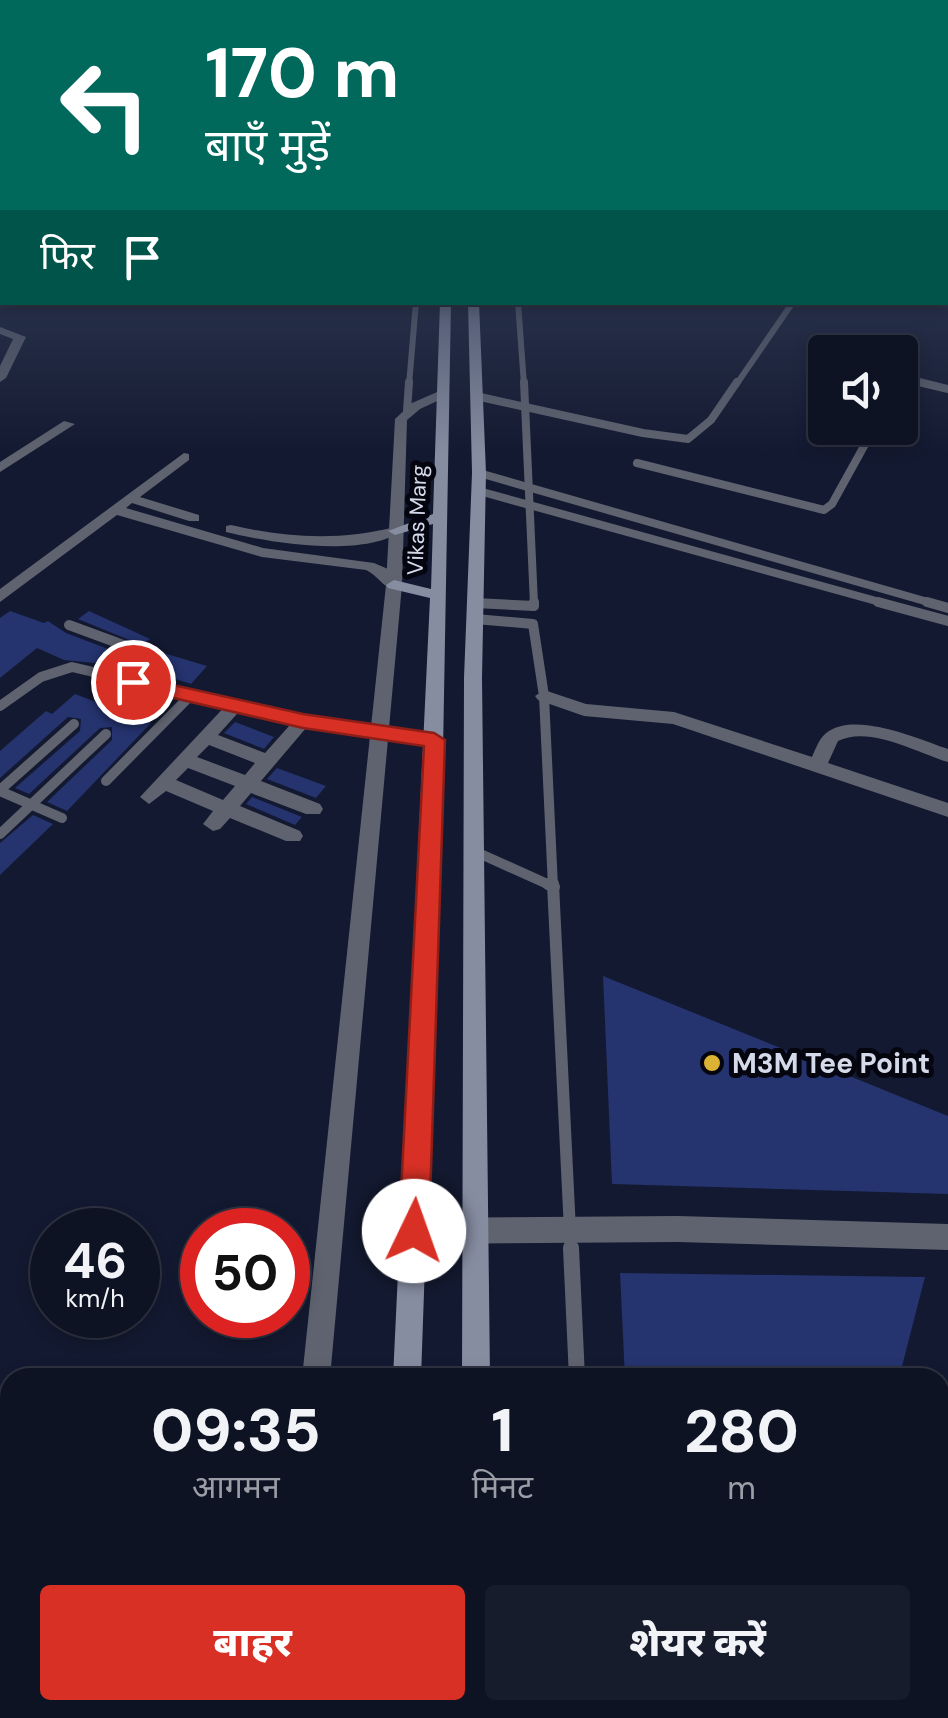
<!DOCTYPE html>
<html lang="hi">
<meta charset="utf-8">
<style>
body{margin:0;font-family:"DM Sans","Noto Sans Devanagari",sans-serif;background:#171c2c;color:#f1f3f6;height:100vh;display:flex;flex-direction:column;font-size:38px;white-space:nowrap}
*{box-sizing:border-box;margin:0}
p{font-size:32px;color:#9b9ea6}
.icon{flex:none;width:55px;height:55px;fill:none;stroke:currentColor;stroke-width:2;stroke-linecap:round;stroke-linejoin:round}
.map{position:relative;flex:1;overflow:hidden}
.details{position:absolute;left:0px;top:1368px;width:950px;height:352px;display:flex;flex-direction:column;background:#0e1324;border-radius:30px 30px 0 0;box-shadow:0 5px 15px #0003,0 0 0 2px #2e3241}
.details>*{flex:none}
.hud{position:absolute;left:0px;top:0px;width:950px;height:305px;box-shadow:0 5px 15px #0003,0 0 0 2px #2e3241;background:#00695c;color:#fff;overflow:hidden}
.buttons{position:absolute;left:808px;top:335px;display:grid;gap:20px}
.buttons a{display:grid;place-items:center;width:110px;height:110px;border-radius:10px;background:#0e1324;box-shadow:0 5px 15px #0003,0 0 0 2px #2e3241;font-size:50px}
.speed{position:absolute;left:30px;top:1208px;display:flex;gap:20px;font-size:50px;font-weight:700;text-align:center}
.speed>*{display:grid;place-content:center;width:130px;height:130px;border-radius:50%;background:#0e1324;box-shadow:0 5px 15px #0003,0 0 0 2px #2e3241;line-height:1}
.speed small{font-size:25px;font-weight:400}
.speed .limit{border:15px solid #d22;background:#fff;color:#111}
.pin{position:absolute;display:grid;place-items:center;width:85px;height:85px;color:#fff;margin:-42px;border:5px solid #fff;border-radius:50%;box-shadow:0 2px 10px #0007}
.me{position:absolute;width:110px;margin:-55px;rotate:3deg;stroke-linejoin:round;filter:drop-shadow(0 0 8px #0008)}
.turn{display:flex;align-items:center;gap:35px;height:210px;padding:0 40px;font-size:45px}
.turn .icon{width:130px;height:130px;stroke-width:2.5}
.turn b{display:block;font-size:70px;line-height:85px}
.then{display:flex;align-items:center;height:95px;padding:0 40px;background:#0003;gap:20px;font-size:38px}
.eta{display:flex;justify-content:space-evenly;align-items:center;height:170px;text-align:center}
.eta b{font-size:60px;font-weight:800;line-height:70px}
.button{display:flex;gap:20px;margin-top:auto;padding:20px 40px}
.button a{flex:1;height:115px;border-radius:10px;background:#d93025;color:#fff;font-size:40px;font-weight:800;line-height:115px;text-align:center}
.button a+a{background:#171c2c;color:#f1f3f6}
.map>svg:first-child{display:block}
.building{fill:#25336f}
.lines{fill:none;stroke-linecap:round;stroke-linejoin:round}
.service-far4{stroke:#5f636f;stroke-width:6}
.service-far3{stroke:#5f636f;stroke-width:8}
.service-far2{stroke:#5f636f;stroke-width:10}
.service-far1{stroke:#5f636f;stroke-width:12}
.service{stroke:#5f636f;stroke-width:16}
.minor{fill:#5f636f;fill-rule:evenodd}
.tertiary{fill:#5f636f;fill-rule:evenodd}
.secondary{fill:#868da1;fill-rule:evenodd}
.route{fill:#d93025;stroke:#8d1f18;stroke-width:2.5}
.poi-dot{fill:#dbb233;stroke:#04050e;stroke-width:4}
.labels{text-anchor:middle;dominant-baseline:central;stroke-width:10;stroke-linejoin:round;paint-order:stroke}
.far-street-label{font-size:22px;fill:#d5daea;stroke:#04050e}
.poi-label{font-size:28px;font-weight:bold;fill:#d5daea;stroke:#04050e;text-anchor:start}
</style>
<div class="map">
<svg width="948" height="1718" viewBox="0 0 948 1718">
<rect width="100%" height="100%" fill="#131930"/>
<!-- building -->
<g class="building">
<path d="M 10,611 L 44,623 L 48,621 L 66,633 L 116,652 L 95,663 L 64,660 L 37,648 L 0,678 L 0,618 Z"/>
<path d="M 89,611 L 150,639 L 140,646 L 207,666 L 191,684 L 128,664 L 137,653 L 134,642 L 78,619 Z"/>
<path d="M 75,694 L 151,723 L 67,811 L 47,802 L 112,740 L 112,727 L 100,728 L 29,794 L 15,788 L 80,731 L 81,719 L 68,717 L 0,778 L 0,751 L 46,711 L 52,714 Z"/>
<path d="M 235,722 L 274,737 L 264,749 L 224,733 Z"/>
<path d="M 277,768 L 326,786 L 316,798 L 267,779 Z"/>
<path d="M 252,797 L 302,817 L 295,825 L 246,804 Z"/>
<path d="M 33,815 L 53,824 L 0,875 L 0,843 Z"/>
<path d="M 603,976 L 948,1116 L 948,1194 L 612,1184 Z"/>
<path d="M 620,1273 L 925,1277 L 899,1378 L 625,1378 Z"/>
</g>
<g class="lines">
<!-- service-far4 -->
<g class="service-far4">
<path d="M 518,302 L 524,385"/>
<path d="M 900,378 L 929,385"/>
<path d="M 409,385 L 416,302"/>
<path d="M 736,385 L 793,302"/>
</g>
<!-- service-far3 -->
<g class="service-far3">
<path d="M 524,382 L 534,604"/>
<path d="M 919,382 L 948,389"/>
<path d="M 476,396 L 643,433 L 688,439 L 711,420 L 737,382"/>
<path d="M 407,411 L 409,382"/>
<path d="M 637,463 L 824,510 L 832,504 L 874,428"/>
<path d="M 479,473 L 935,604"/>
<path d="M 479,491 L 887,604"/>
<path d="M 475,603 L 499,604"/>
</g>
<!-- service-far2 -->
<g class="service-far2">
<path d="M 878,602 L 948,621"/>
<path d="M 927,602 L 948,608"/>
<path d="M 475,603 L 534,606 L 534,602"/>
<path d="M 475,619 L 533,624 L 544,696 L 553,887"/>
<path d="M 69,625 L 126,646 L 129,651 L 105,675"/>
<path d="M 0,706 L 41,677 L 72,667 L 303,721 L 434,740"/>
<path d="M 106,781 L 190,696"/>
<path d="M 0,790 L 74,724"/>
<path d="M 0,791 L 62,818"/>
<path d="M 0,834 L 106,734"/>
<path d="M 474,851 L 554,887"/>
</g>
<!-- service-far1 -->
<g class="service-far1">
<path d="M 548,884 L 554,887"/>
<path d="M 553,884 L 571,1251"/>
</g>
<!-- service -->
<g class="service">
<path d="M 571,1248 L 577,1378"/>
<path d="M 594,1710 L 595,1718"/>
</g>
<!-- minor -->
<g class="minor">
<path d="M 0,327 L 26,337 L 6,378 L 0,382 L 0,366 L 13,339 L 0,334 Z"/>
<path d="M 64,421 L 75,424 L 0,472 L 0,462 Z"/>
<path d="M 184,453 L 189,454 L 189,460 L 140,497 L 199,515 L 199,521 L 189,521 L 132,503 L 126,508 L 263,548 L 374,563 L 388,569 L 402,585 L 394,590 C 383,587 377,575 366,570 L 262,557 L 117,515 L 0,602 L 0,589 Z"/>
<path d="M 231,525 C 286,538 340,541 395,527 L 402,531 C 363,558 270,543 226,532 L 226,526 Z"/>
<path d="M 544,690 L 586,704 L 674,712 L 812,757 C 816,748 820,736 829,731 C 858,712 919,739 948,749 L 948,762 C 918,753 869,725 838,741 L 828,763 L 948,803 L 948,817 L 673,724 L 584,716 L 538,700 L 535,696 Z"/>
<path d="M 236,699 L 245,705 L 218,735 L 265,753 L 297,717 L 303,715 L 312,721 L 261,781 L 320,804 L 323,809 L 320,814 L 306,814 L 251,793 L 240,806 L 300,831 L 303,836 L 300,841 L 286,841 L 230,818 L 220,829 L 213,831 L 203,824 L 213,811 L 166,791 L 149,804 L 140,797 L 230,701 ZM 209,745 L 255,763 L 245,775 L 197,757 ZM 188,768 L 235,786 L 223,800 L 176,780 Z"/>
<path d="M 678,1216 L 948,1224 L 948,1250 L 678,1242 L 414,1244 L 405,1240 L 401,1231 L 405,1222 L 414,1218 Z"/>
</g>
<!-- tertiary -->
<g class="tertiary">
<path d="M 444,389 L 448,390 L 448,396 L 420,409 L 407,420 L 402,585 L 330,1378 L 302,1378 L 386,585 L 395,419 L 412,403 Z"/>
<path d="M 268,1710 L 302,1710 L 301,1718 L 267,1718 Z"/>
</g>
<!-- secondary -->
<g class="secondary">
<path d="M 440,302 L 451,302 L 443,752 L 421,1378 L 393,1378 L 430,598 L 388,588 L 386,585 L 394,580 L 431,589 L 433,524 L 395,535 L 388,531 L 433,514 Z"/>
<path d="M 468,302 L 479,302 L 486,473 L 482,678 L 490,1378 L 462,1378 L 464,678 L 472,473 Z"/>
<rect x="376" y="1710" width="34" height="8"/>
<rect x="457" y="1710" width="34" height="8"/>
</g>
</g>
<!-- sky -->
<linearGradient id="sky" x2="0" y2="1"><stop stop-color="#0a0e1a"/><stop offset="0.47" stop-color="#333e59"/><stop offset="1" stop-color="#333e59" stop-opacity="0"/></linearGradient>
<rect width="948" height="454" fill="url(#sky)"/>
<!-- route -->
<path class="route" d="M 133,676 L 303,714 L 434,733 L 445,740 L 429,1231 L 424,1241 L 414,1245 L 403,1241 L 399,1231 L 424,746 L 303,728 L 126,687 L 126,678 Z"/>
<!-- markers -->
<circle class="poi-dot" cx="712" cy="1063" r="10"/>
<g class="labels">
<!-- far-street labels -->
<g class="far-street-label">
<text transform="translate(417 520) rotate(-88)">Vikas Marg</text>
</g>
<!-- poi labels -->
<g class="poi-label">
<text x="732" y="1063">M3M Tee Point</text>
</g>
</g>
</svg>
<div class="buttons">
<a><svg class="icon" aria-label="sound" viewBox="0 0 24 24"><path d="M4 9h4l5-4v14l-5-4H4zM17 9q2 3 0 6"/></svg></a>
</div>
<div class="speed"><div>46<small>km/h</small></div><div class="limit">50</div></div>
<div class="pin" style="left:133px;top:682px;background:#d93025"><svg class="icon" aria-label="arrive" viewBox="0 0 24 24"><path d="M6 21V4h12l-3 4 3 4H6"/></svg></div>
<svg class="me" style="left:414px;top:1231px" viewBox="-20 -20 40 40"><circle r="19" fill="#fff"/><path d="M0-13L10 11 0 6-10 11z" fill="#d93025"/></svg>
<div class="hud">
<div class="turn"><svg class="icon" aria-label="left" viewBox="0 0 24 24"><path d="M17 20v-9H6M10 6l-5 5 5 5"/></svg><div><b>170 m</b>बाएँ मुड़ें</div></div>
<div class="then">फिर<svg class="icon" aria-label="arrive" viewBox="0 0 24 24"><path d="M6 21V4h12l-3 4 3 4H6"/></svg></div>
</div>
<section class="details">
<div class="eta">
<div><b>09:35</b><p>आगमन</p></div>
<div><b>1</b><p>मिनट</p></div>
<div><b>280</b><p>m</p></div>
</div>
<div class="button"><a>बाहर</a><a>शेयर करें</a></div>
</section>
</div>
